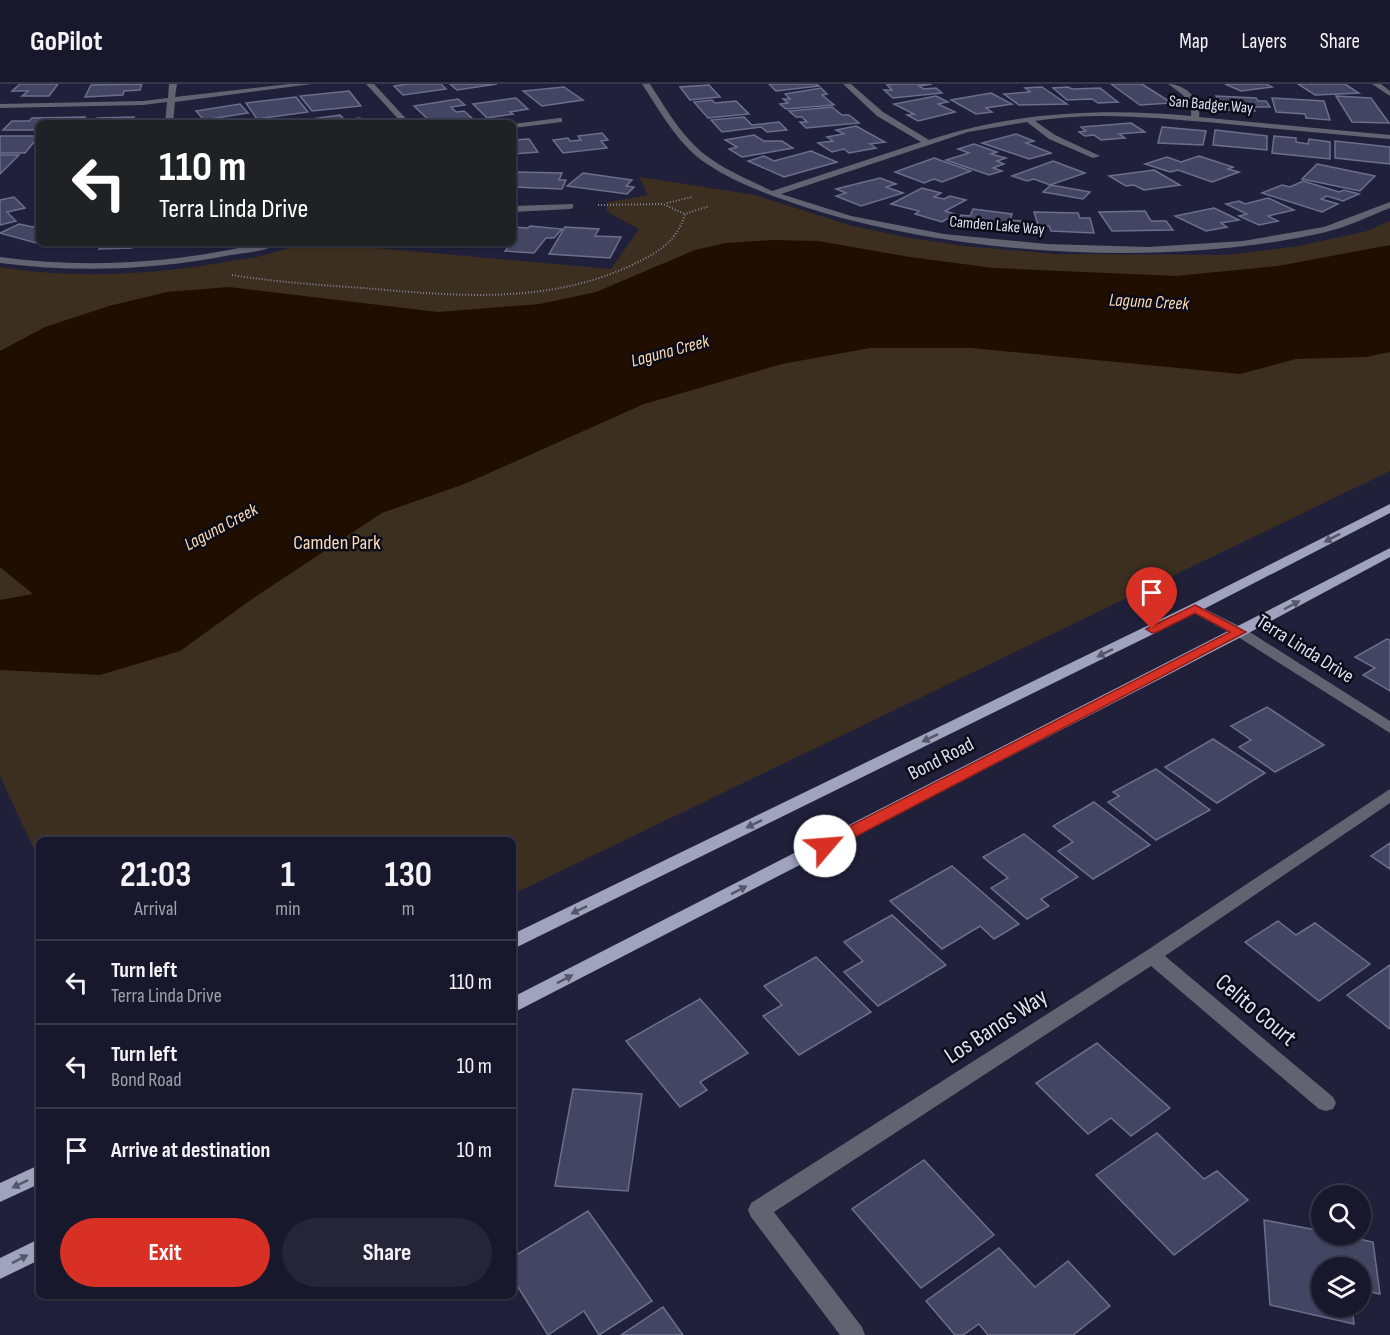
<!DOCTYPE html>
<style>
body{margin:0;font-family:"Sofia Sans Condensed",sans-serif;background:#252538;color:#f1f3f6;height:100vh;display:flex;flex-direction:column;font-size:22px;white-space:nowrap}
*{box-sizing:border-box;margin:0}
p{font-size:20px;color:#9fa0a9}
.icon{flex:none;width:33px;height:33px;fill:none;stroke:currentColor;stroke-width:2;stroke-linecap:round;stroke-linejoin:round}
.map{position:relative;flex:1;overflow:hidden}
.details{position:absolute;left:36px;top:753px;width:480px;height:462px;display:flex;flex-direction:column;background:#18182c;border-radius:9px;box-shadow:0 2px 4px #0004,0 0 0 2px #363748}
.details>*{flex:none}
.top-card{position:absolute;left:36px;top:36px;width:480px;height:126px;border-radius:9px;box-shadow:0 2px 4px #0004,0 0 0 2px #363748;background:#202124;color:#fff;overflow:hidden}
.tools{position:absolute;left:1311px;top:1101px;display:grid;gap:12px}
.tools a{display:grid;place-items:center;width:60px;height:60px;border-radius:50%;background:#18182c;box-shadow:0 2px 4px #0004,0 0 0 2px #363748;font-size:30px}
.pin{position:absolute;display:grid;place-items:center;width:51px;height:51px;color:#fff;margin:-62px -26px;border-radius:50% 50% 50% 0;rotate:-45deg;box-shadow:0 0 6px #0007}
.pin .icon{rotate:45deg}
.me{position:absolute;width:66px;margin:-33px;rotate:63deg;stroke-linejoin:round;filter:drop-shadow(0 0 4px #0008)}
.turn{display:flex;align-items:center;gap:21px;height:126px;padding:0 24px;font-size:27px}
.turn .icon{width:78px;height:78px;stroke-width:2.5}
.turn b{display:block;font-size:42px;line-height:51px}
.eta{display:flex;justify-content:space-evenly;align-items:center;height:102px;text-align:center}
.eta b{font-size:36px;font-weight:700;line-height:42px}
.primary-button{display:flex;gap:12px;margin-top:auto;padding:12px 24px}
.primary-button a{flex:1;height:69px;border-radius:36px;background:#d93025;color:#fff;font-size:24px;font-weight:700;line-height:69px;text-align:center}
.primary-button a+a{background:#252538;color:#f1f3f6}
ul{padding:0;list-style:none}
li{display:flex;align-items:center;gap:18px;height:84px;padding:0 24px;border-top:2px solid #363748}
li div{flex:1}
li b{display:block;font-size:22px}
li em{font-style:normal}
header{display:flex;align-items:center;gap:36px;box-sizing:border-box;height:84px;padding:0 30px;background:#18182c;border-bottom:2px solid #363748}
header strong{font-size:28px}
nav{display:flex;gap:33px;margin-inline-start:auto;font-size:21px}
.map>svg:first-child{display:block}
.green{fill:#3c2f20}
.water{fill:#200e00}
.building{fill:#444562;stroke:#6c6e8d;stroke-width:1.5}
.lines{fill:none;stroke-linecap:round;stroke-linejoin:round}
.path{stroke:#85859b;stroke-width:2;stroke-dasharray:1 2;stroke-linecap:butt}
.minor{fill:#626371;fill-rule:evenodd}
.major{fill:#a0a2be;fill-rule:evenodd}
.oneway{fill:#56576a}
.route{fill:#d93025;stroke:#8d1f18;stroke-width:1.5}
.labels{text-anchor:middle;dominant-baseline:central;stroke-width:5;stroke-linejoin:round;paint-order:stroke}
.far-street-label{font-size:16px;fill:#dedff1;stroke:#0b0c17}
.far-water-label{font-size:18px;font-style:italic;fill:#fcdbb5;stroke:#0b0c17}
.park-label{font-size:20px;fill:#fddbb5;stroke:#0b0c17}
.street-label{font-size:20px;fill:#dedff1;stroke:#0b0c17}
.near-street-label{font-size:24px;fill:#dedff1;stroke:#0b0c17}
</style>
<header>
<strong>GoPilot</strong>
<nav><a>Map</a><a>Layers</a><a>Share</a></nav>
</header>
<div class="map">
<svg width="1390" height="1251" viewBox="0 0 1390 1251">
<rect width="100%" height="100%" fill="#20203b"/>
<!-- green -->
<path class="green" d="M 639,93 L 755,111 L 849,141 L 904,153 L 963,162 L 1055,170 L 1227,171 L 1299,162 L 1367,147 L 1390,137 L 1390,387 L 513,810 L 513,756 L 39,756 L 39,776 L 0,692 L 0,183 C 73,195 152,191 225,178 C 236,176 247,175 257,173 C 279,168 297,159 320,159 L 611,185 L 639,145 L 606,127 L 608,118 L 648,111 Z"/>
<!-- water -->
<path class="water" d="M 773,156 L 818,157 L 910,173 L 994,184 L 1176,192 L 1278,182 L 1390,161 L 1390,268 L 1366,273 L 1296,275 L 1240,290 L 971,264 L 870,264 L 782,280 L 644,320 L 467,399 L 382,429 L 255,513 L 180,567 L 100,591 L 0,586 L 0,516 L 33,510 L 0,483 L 0,267 L 45,243 L 109,222 L 167,208 L 229,203 L 438,228 L 540,220 L 596,208 L 695,166 L 726,159 Z"/>
<!-- building -->
<g class="building">
<path d="M 20,0 L 58,0 L 49,12 L 22,12 L 28,7 L 12,7 Z"/>
<path d="M 142,0 L 140,6 L 124,7 L 123,11 L 85,13 L 91,1 Z"/>
<path d="M 407,0 L 441,0 L 446,5 L 403,11 L 394,2 Z"/>
<path d="M 450,0 L 497,0 L 457,6 Z"/>
<path d="M 769,0 L 816,0 L 819,2 L 776,7 Z"/>
<path d="M 893,0 L 932,0 L 919,2 L 924,5 L 936,4 L 942,9 L 893,14 L 884,6 L 892,6 L 887,1 Z"/>
<path d="M 1111,0 L 1142,0 L 1172,19 L 1140,21 Z"/>
<path d="M 1225,0 L 1266,0 L 1272,3 L 1241,7 Z"/>
<path d="M 1298,0 L 1345,0 L 1359,9 L 1315,11 Z"/>
<path d="M 709,1 L 720,13 L 690,16 L 680,3 Z"/>
<path d="M 564,3 L 583,16 L 542,22 L 523,7 Z"/>
<path d="M 1042,3 L 1067,20 L 1019,21 L 1004,10 L 1030,8 L 1025,4 Z"/>
<path d="M 1068,3 L 1072,5 L 1100,4 L 1118,18 L 1098,19 L 1092,15 L 1067,16 L 1053,4 Z"/>
<path d="M 821,4 L 827,10 L 822,11 L 834,21 L 786,25 L 780,20 L 788,19 L 783,15 L 790,15 L 785,10 Z"/>
<path d="M 349,7 L 361,22 L 312,27 L 300,12 Z"/>
<path d="M 991,9 L 1012,20 L 986,24 L 992,28 L 976,30 L 951,16 Z"/>
<path d="M 936,12 L 948,18 L 938,20 L 955,28 L 918,37 L 907,31 L 914,30 L 894,20 Z"/>
<path d="M 1216,12 L 1256,14 L 1258,17 L 1266,17 L 1270,23 L 1253,23 L 1255,27 L 1223,26 Z"/>
<path d="M 1336,12 L 1371,14 L 1389,39 L 1352,38 Z"/>
<path d="M 296,13 L 308,28 L 257,35 L 246,19 Z"/>
<path d="M 516,14 L 528,25 L 510,28 L 513,30 L 487,34 L 473,20 Z"/>
<path d="M 1272,14 L 1324,17 L 1330,36 L 1306,34 L 1305,30 L 1276,28 Z"/>
<path d="M 458,15 L 465,21 L 451,23 L 456,28 L 464,27 L 473,35 L 432,39 L 414,22 Z"/>
<path d="M 712,16 L 715,19 L 736,17 L 749,30 L 708,34 L 694,18 Z"/>
<path d="M 240,20 L 248,29 L 204,36 L 196,27 Z"/>
<path d="M 832,23 L 842,31 L 849,31 L 859,39 L 806,44 L 800,38 L 807,38 L 802,33 L 796,33 L 789,27 Z"/>
<path d="M 340,31 L 345,36 L 360,34 L 366,39 L 314,39 L 311,35 Z"/>
<path d="M 85,33 L 79,39 L 39,39 L 39,46 L 3,46 L 12,37 L 29,37 L 32,34 Z"/>
<path d="M 134,33 L 132,36 L 142,36 L 140,39 L 93,39 L 97,34 Z"/>
<path d="M 744,33 L 752,41 L 779,38 L 787,46 L 767,48 L 761,43 L 722,48 L 711,36 Z"/>
<path d="M 1131,39 L 1145,48 L 1119,50 L 1125,54 L 1101,56 L 1094,51 L 1085,52 L 1079,48 L 1086,47 L 1081,43 Z"/>
<path d="M 856,42 L 885,58 L 870,60 L 876,64 L 849,69 L 844,65 L 832,68 L 818,59 L 833,57 L 827,53 L 844,50 L 836,46 Z"/>
<path d="M 1162,43 L 1206,47 L 1203,61 L 1158,59 Z"/>
<path d="M 1215,46 L 1267,52 L 1267,66 L 1213,61 Z"/>
<path d="M 602,49 L 608,56 L 601,57 L 607,64 L 563,69 L 553,56 L 568,54 L 570,57 L 581,56 L 578,52 Z"/>
<path d="M 1016,50 L 1034,57 L 1026,59 L 1051,69 L 1029,75 L 982,59 Z"/>
<path d="M 754,51 L 764,57 L 782,57 L 793,64 L 742,73 L 729,65 L 737,63 L 725,56 Z"/>
<path d="M 0,52 L 39,52 L 25,69 L 0,69 Z"/>
<path d="M 1274,52 L 1296,54 L 1296,58 L 1308,60 L 1309,55 L 1330,58 L 1330,75 L 1272,69 Z"/>
<path d="M 529,55 L 538,68 L 513,70 L 513,56 Z"/>
<path d="M 1335,57 L 1390,63 L 1390,80 L 1335,74 Z"/>
<path d="M 974,60 L 997,68 L 991,70 L 1006,74 L 997,77 L 1004,80 L 993,84 L 1002,87 L 989,91 L 946,76 L 969,69 L 958,65 Z"/>
<path d="M 811,67 L 837,78 L 784,93 L 748,77 L 764,72 L 774,77 Z"/>
<path d="M 0,71 L 19,71 L 0,90 Z"/>
<path d="M 1199,72 L 1233,83 L 1228,85 L 1239,88 L 1212,98 L 1178,86 L 1170,88 L 1145,80 L 1167,73 L 1181,78 Z"/>
<path d="M 934,74 L 971,87 L 942,98 L 934,95 L 924,99 L 895,88 Z"/>
<path d="M 1053,77 L 1085,89 L 1050,101 L 1034,95 L 1027,97 L 1012,92 Z"/>
<path d="M 1317,80 L 1375,92 L 1360,107 L 1302,95 Z"/>
<path d="M 1154,86 L 1180,101 L 1144,106 L 1134,101 L 1126,102 L 1109,92 Z"/>
<path d="M 516,88 L 562,89 L 559,96 L 566,96 L 562,105 L 513,103 L 513,95 Z"/>
<path d="M 583,89 L 632,96 L 626,102 L 634,103 L 627,110 L 567,102 Z"/>
<path d="M 880,94 L 896,100 L 886,103 L 903,109 L 861,122 L 836,112 L 846,109 L 836,105 Z"/>
<path d="M 1303,97 L 1339,108 L 1344,106 L 1359,110 L 1343,117 L 1327,112 L 1321,115 L 1338,120 L 1322,128 L 1262,109 L 1282,101 L 1290,103 Z"/>
<path d="M 1051,101 L 1090,108 L 1083,115 L 1043,108 Z"/>
<path d="M 922,104 L 941,109 L 934,113 L 944,115 L 950,112 L 966,116 L 945,127 L 955,130 L 942,138 L 915,130 L 919,127 L 891,120 Z"/>
<path d="M 14,113 L 25,124 L 7,128 L 16,137 L 0,141 L 0,116 Z"/>
<path d="M 1268,114 L 1294,126 L 1268,132 L 1278,137 L 1259,141 L 1239,132 L 1247,130 L 1226,120 L 1239,117 L 1245,120 Z"/>
<path d="M 1214,124 L 1239,136 L 1221,139 L 1227,143 L 1206,147 L 1175,132 Z"/>
<path d="M 973,125 L 1012,130 L 1010,136 L 1022,137 L 1019,146 L 957,139 L 961,131 L 970,132 Z"/>
<path d="M 1145,127 L 1151,137 L 1166,137 L 1173,146 L 1112,147 L 1099,128 Z"/>
<path d="M 1034,128 L 1078,129 L 1080,134 L 1090,134 L 1094,149 L 1051,147 L 1049,142 L 1038,141 Z"/>
<path d="M 19,140 L 33,143 L 39,140 L 39,159 L 52,159 L 47,162 L 0,149 Z"/>
<path d="M 530,142 L 562,145 L 554,154 L 546,154 L 534,169 L 505,167 L 509,162 L 485,160 L 513,159 L 513,143 L 528,144 Z"/>
<path d="M 565,143 L 599,145 L 595,152 L 621,153 L 610,174 L 549,170 Z"/>
<path d="M 103,159 L 134,159 L 132,164 L 99,165 Z"/>
<path d="M 1387,555 L 1390,556 L 1390,607 L 1363,591 L 1375,584 L 1355,573 Z"/>
<path d="M 1267,623 L 1324,661 L 1275,688 L 1239,663 L 1251,656 L 1231,642 Z"/>
<path d="M 1213,655 L 1265,689 L 1217,719 L 1165,683 Z"/>
<path d="M 1156,685 L 1210,726 L 1156,756 L 1108,718 L 1119,712 L 1113,708 Z"/>
<path d="M 1094,718 L 1150,761 L 1093,795 L 1058,767 L 1073,758 L 1053,742 Z"/>
<path d="M 1024,750 L 1078,793 L 1041,815 L 1049,822 L 1027,835 L 991,804 L 1008,794 L 983,773 Z"/>
<path d="M 1390,759 L 1390,785 L 1371,772 Z"/>
<path d="M 952,782 L 1019,840 L 994,855 L 980,842 L 942,865 L 890,817 Z"/>
<path d="M 892,831 L 946,881 L 878,922 L 844,888 L 863,877 L 844,858 Z"/>
<path d="M 1278,837 L 1296,851 L 1315,839 L 1370,880 L 1319,917 L 1245,858 Z"/>
<path d="M 816,873 L 871,928 L 799,971 L 763,932 L 782,921 L 764,902 Z"/>
<path d="M 1390,881 L 1390,945 L 1347,911 Z"/>
<path d="M 700,915 L 748,969 L 700,998 L 707,1006 L 680,1023 L 626,957 Z"/>
<path d="M 1097,959 L 1170,1024 L 1131,1052 L 1111,1034 L 1088,1050 L 1036,999 Z"/>
<path d="M 573,1005 L 642,1010 L 628,1107 L 555,1102 Z"/>
<path d="M 1157,1049 L 1204,1095 L 1217,1087 L 1248,1116 L 1174,1171 L 1096,1091 Z"/>
<path d="M 924,1076 L 994,1151 L 921,1204 L 852,1125 Z"/>
<path d="M 588,1127 L 652,1217 L 599,1251 L 584,1227 L 548,1251 L 513,1195 L 513,1173 Z"/>
<path d="M 1264,1136 L 1322,1147 L 1322,1150 L 1336,1150 L 1373,1158 L 1380,1210 L 1360,1206 L 1360,1184 L 1322,1184 L 1322,1222 L 1352,1222 L 1354,1240 L 1270,1221 Z"/>
<path d="M 999,1164 L 1035,1203 L 1068,1177 L 1110,1222 L 1073,1251 L 988,1251 L 979,1240 L 963,1251 L 955,1251 L 926,1217 Z"/>
<path d="M 663,1223 L 683,1251 L 621,1251 Z"/>
</g>
<g class="lines">
<!-- path -->
<g class="path">
<path d="M 667,119 L 692,113"/>
<path d="M 598,121 L 663,120 L 685,130"/>
<path d="M 232,191 C 276,198 319,201 363,204 C 454,212 547,221 632,181 C 657,169 677,158 685,130 L 709,122"/>
</g>
<!-- minor -->
<g class="minor">
<path d="M 169,0 L 177,0 L 175,13 L 289,0 L 312,0 L 175,18 L 173,39 L 165,39 L 167,18 L 143,21 L 0,24 L 0,20 L 143,17 L 168,14 Z"/>
<path d="M 366,0 L 374,0 L 410,39 L 402,39 Z"/>
<path d="M 642,0 L 650,0 C 667,26 684,57 711,75 C 729,88 752,97 772,107 L 921,58 L 877,32 L 843,0 L 851,0 L 883,28 L 929,56 C 1014,28 1102,24 1191,32 C 1193,15 1180,9 1168,0 C 1185,0 1202,15 1199,33 L 1390,51 L 1390,55 C 1332,50 1275,45 1217,39 C 1157,34 1095,27 1035,37 L 1055,51 L 1100,72 L 1093,74 L 1049,55 L 1027,38 L 968,48 L 781,110 L 851,132 L 944,150 L 1046,160 L 1148,163 L 1243,157 L 1324,143 L 1390,118 L 1390,124 C 1369,132 1348,143 1326,148 C 1172,184 962,172 811,125 C 775,113 736,100 704,78 C 677,59 660,27 642,0 Z"/>
<path d="M 1372,0 L 1381,0 L 1390,7 L 1390,12 Z"/>
<path d="M 559,34 L 562,34 L 562,38 L 513,44 L 513,40 Z"/>
<path d="M 573,120 L 573,124 L 570,125 L 513,128 L 513,122 Z"/>
<path d="M 263,159 L 280,159 C 268,167 245,169 231,171 C 154,186 78,189 0,179 L 0,173 C 89,185 176,179 263,159 Z"/>
<path d="M 1195,520 L 1245,545 L 1390,637 L 1390,649 L 1235,551 L 1190,527 L 1188,524 L 1190,521 Z"/>
<path d="M 1390,705 L 1390,719 L 1165,872 L 1333,1013 L 1336,1019 L 1333,1025 L 1326,1027 L 1319,1025 L 1151,882 L 774,1128 L 862,1243 L 865,1251 L 840,1251 L 751,1133 L 748,1126 L 751,1119 L 1146,867 Z"/>
</g>
<!-- major -->
<g class="major">
<path d="M 1390,420 L 1390,429 L 1200,527 L 513,865 L 513,850 L 1190,521 Z"/>
<path d="M 1390,464 L 1390,473 L 1245,551 L 513,929 L 513,913 Z"/>
<path d="M 39,1081 L 39,1100 L 0,1118 L 0,1099 Z"/>
<path d="M 39,1155 L 39,1176 L 0,1195 L 0,1174 Z"/>
</g>
</g>
<!-- one-way arrows -->
<defs><path id="oneway-solid" d="M-6-.8H1V-3.2L6.5 0L1 3.2V.8H-6Z" transform="scale(1.5)"/></defs>
<g class="oneway">
<use href="#oneway-solid" transform="translate(1332 454) rotate(153)"/>
<use href="#oneway-solid" transform="translate(1292 521) rotate(-28)"/>
<use href="#oneway-solid" transform="translate(1105 569) rotate(154)"/>
<use href="#oneway-solid" transform="translate(930 654) rotate(154)"/>
<use href="#oneway-solid" transform="translate(754 740) rotate(154)"/>
<use href="#oneway-solid" transform="translate(739 806) rotate(-27)"/>
<use href="#oneway-solid" transform="translate(579 826) rotate(154)"/>
<use href="#oneway-solid" transform="translate(565 895) rotate(-27)"/>
<use href="#oneway-solid" transform="translate(20 1100) rotate(154)"/>
<use href="#oneway-solid" transform="translate(20 1175) rotate(-27)"/>
</g>
<!-- route -->
<path class="route" d="M 1195,521 L 1246,548 L 830,766 L 819,766 L 817,762 L 819,758 L 1230,548 L 1195,529 L 1157,548 L 1152,549 L 1146,545 Z"/>
<g class="labels">
<!-- far-street labels -->
<g class="far-street-label">
<text transform="translate(1211 21) rotate(5)">San Badger Way</text>
<text transform="translate(997 142) rotate(5)">Camden Lake Way</text>
</g>
<!-- far-water labels -->
<g class="far-water-label">
<text transform="translate(1149 218) rotate(3)">Laguna Creek</text>
<text transform="translate(670 267) rotate(-15)">Laguna Creek</text>
<text transform="translate(221 443) rotate(-28)">Laguna Creek</text>
</g>
<!-- park labels -->
<g class="park-label">
<text x="337" y="459">Camden Park</text>
</g>
<!-- street labels -->
<g class="street-label">
<text transform="translate(1305 565) rotate(32)">Terra Linda Drive</text>
<text transform="translate(941 675) rotate(-27)">Bond Road</text>
</g>
<!-- near-street labels -->
<g class="near-street-label">
<text transform="translate(1256 926) rotate(40)">Celito Court</text>
<text transform="translate(996 942) rotate(-33)">Los Banos Way</text>
</g>
</g>
</svg>
<div class="tools">
<a><svg class="icon" aria-label="search" viewBox="0 0 24 24"><circle cx="10" cy="10" r="6"/><path d="M15 15l6 6"/></svg></a>
<a><svg class="icon" aria-label="layers" viewBox="0 0 24 24"><path d="M12 4l9 5-9 5-9-5zM3 14l9 5 9-5"/></svg></a>
</div>
<div class="pin" style="left:1152px;top:545px;background:#d93025"><svg class="icon" aria-label="arrive" viewBox="0 0 24 24"><path d="M6 21V4h12l-3 4 3 4H6"/></svg></div>
<svg class="me" style="left:825px;top:762px" viewBox="-20 -20 40 40"><circle r="19" fill="#fff"/><path d="M0-13L10 11 0 6-10 11z" fill="#d93025"/></svg>
<div class="top-card">
<div class="turn"><svg class="icon" aria-label="left" viewBox="0 0 24 24"><path d="M17 20v-9H6M10 6l-5 5 5 5"/></svg><div><b>110 m</b>Terra Linda Drive</div></div>
</div>
<section class="details">
<div class="eta">
<div><b>21:03</b><p>Arrival</p></div>
<div><b>1</b><p>min</p></div>
<div><b>130</b><p>m</p></div>
</div>
<ul>
<li><svg class="icon" aria-label="left" viewBox="0 0 24 24"><path d="M17 20v-9H6M10 6l-5 5 5 5"/></svg><div><b>Turn left</b><p>Terra Linda Drive</p></div><em>110 m</em></li>
<li><svg class="icon" aria-label="left" viewBox="0 0 24 24"><path d="M17 20v-9H6M10 6l-5 5 5 5"/></svg><div><b>Turn left</b><p>Bond Road</p></div><em>10 m</em></li>
<li><svg class="icon" aria-label="arrive" viewBox="0 0 24 24"><path d="M6 21V4h12l-3 4 3 4H6"/></svg><div><b>Arrive at destination</b></div><em>10 m</em></li>
</ul>
<div class="primary-button"><a>Exit</a><a>Share</a></div>
</section>
</div>
